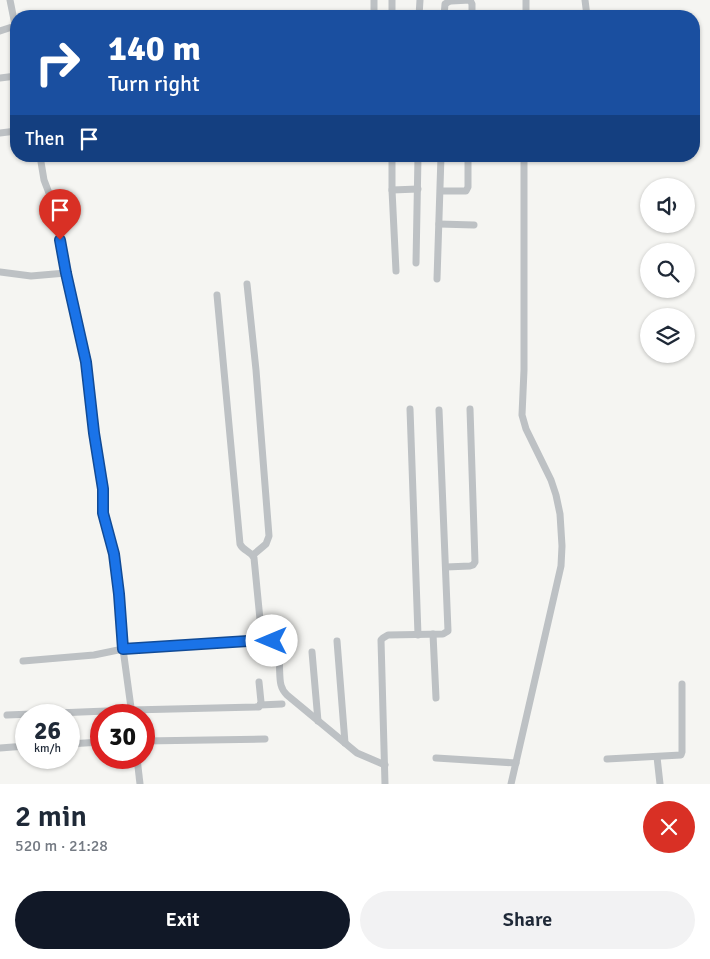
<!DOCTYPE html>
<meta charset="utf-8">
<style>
body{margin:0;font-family:Signika,sans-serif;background:#f2f2f3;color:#1f2937;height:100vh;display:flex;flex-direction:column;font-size:19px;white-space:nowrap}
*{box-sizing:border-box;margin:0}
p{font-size:16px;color:#747a83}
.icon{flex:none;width:28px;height:28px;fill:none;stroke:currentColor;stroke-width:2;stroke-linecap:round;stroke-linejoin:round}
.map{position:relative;height:784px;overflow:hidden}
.drawer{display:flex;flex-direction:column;background:#fff;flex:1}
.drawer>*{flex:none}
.hud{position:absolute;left:10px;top:10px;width:690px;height:152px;border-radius:20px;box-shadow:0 1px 4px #0004;background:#1a4fa0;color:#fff;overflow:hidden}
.controls{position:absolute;left:640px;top:178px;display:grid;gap:10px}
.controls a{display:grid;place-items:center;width:55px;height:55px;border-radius:50%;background:#fff;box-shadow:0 1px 4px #0004;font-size:25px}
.speed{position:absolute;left:15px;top:704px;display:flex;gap:10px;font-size:25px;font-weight:700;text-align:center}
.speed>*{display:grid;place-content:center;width:65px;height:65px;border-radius:50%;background:#fff;box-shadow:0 1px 4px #0004;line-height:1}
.speed small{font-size:12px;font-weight:400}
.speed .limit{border:8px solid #d22;background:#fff;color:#111}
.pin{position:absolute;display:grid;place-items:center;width:42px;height:42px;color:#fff;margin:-51px -21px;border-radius:50% 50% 50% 0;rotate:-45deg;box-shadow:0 0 5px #0007}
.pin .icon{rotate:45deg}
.me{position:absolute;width:55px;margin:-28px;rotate:270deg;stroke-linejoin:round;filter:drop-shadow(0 0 4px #0008)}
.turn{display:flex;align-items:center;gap:18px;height:105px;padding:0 15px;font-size:22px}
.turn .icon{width:65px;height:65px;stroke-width:2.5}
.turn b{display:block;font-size:35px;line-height:42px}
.then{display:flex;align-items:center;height:48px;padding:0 15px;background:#0003;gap:10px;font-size:19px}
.round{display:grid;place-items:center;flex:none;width:52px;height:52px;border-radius:26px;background:#f2f2f3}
.head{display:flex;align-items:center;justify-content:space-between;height:85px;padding:0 15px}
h1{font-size:30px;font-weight:600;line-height:38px}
.action{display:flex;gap:10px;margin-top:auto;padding:10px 15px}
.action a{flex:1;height:58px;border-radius:30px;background:#111827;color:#fff;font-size:20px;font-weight:600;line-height:58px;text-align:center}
.action a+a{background:#f2f2f3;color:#1f2937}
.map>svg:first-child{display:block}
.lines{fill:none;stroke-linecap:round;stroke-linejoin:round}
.street{stroke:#bdc1c4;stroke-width:7}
.route-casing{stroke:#114b97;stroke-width:12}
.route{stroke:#1a73e8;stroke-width:9}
</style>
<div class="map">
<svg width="710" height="784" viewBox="0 0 710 784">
<rect width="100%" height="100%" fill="#f5f5f2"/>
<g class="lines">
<!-- street -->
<g class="street">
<path d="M 10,0 L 16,30"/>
<path d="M 374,0 L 374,16"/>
<path d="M 585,0 L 587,16"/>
<path d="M 451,1 L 470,0 L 472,4 L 472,16"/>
<path d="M 392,16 L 392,0"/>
<path d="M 419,16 L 420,0"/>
<path d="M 444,16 L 445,4 L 451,0"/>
<path d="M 526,16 L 526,0"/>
<path d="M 0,31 L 15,26"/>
<path d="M 0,78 L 16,76"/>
<path d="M 0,133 L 16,131"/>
<path d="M 40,156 L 44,180 L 54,206 L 66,273 L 86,362 L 94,433 L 103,489 L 103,513 L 114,554 L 119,594 L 123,649 L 132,715"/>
<path d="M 392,156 L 392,190 L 396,271"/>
<path d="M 392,190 L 418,189"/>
<path d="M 441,191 L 466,191 L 468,187 L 468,156"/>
<path d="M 439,224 L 474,225"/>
<path d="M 416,263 L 418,156"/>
<path d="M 0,272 L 31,276 L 66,273"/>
<path d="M 437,279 L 441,156"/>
<path d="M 247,284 L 256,370 L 269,536 L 266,544 L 253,555"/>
<path d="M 217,295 L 240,544 C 243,551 251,551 254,558 L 262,640"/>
<path d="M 410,409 L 418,635"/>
<path d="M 446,567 L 470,566 L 473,565 L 475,562 L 470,409"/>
<path d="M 433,634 L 436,698"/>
<path d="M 337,641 L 345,743"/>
<path d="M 312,652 L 318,721"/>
<path d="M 23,661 L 94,655 L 123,649 L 262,640 C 266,640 271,640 274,642 C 282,649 278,675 281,685 C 282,689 284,692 287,695 L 357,753 L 385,765"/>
<path d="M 260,705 L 282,704"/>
<path d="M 7,715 L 131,710 L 257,707 L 259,707 L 261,702 L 259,682"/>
<path d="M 144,741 L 265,739"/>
<path d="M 69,744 L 101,742"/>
<path d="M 0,748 L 26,746"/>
<path d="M 657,757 L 660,784"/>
<path d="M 137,758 L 140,784"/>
<path d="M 436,758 L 516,763"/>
<path d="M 607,759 L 681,755 L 682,752 L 682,684"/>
<path d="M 385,784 L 381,640 L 383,638 L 388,635 L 443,634 L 448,631 L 439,410"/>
<path d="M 511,784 L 561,566 L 562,546 L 560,514 L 556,495 L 551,480 L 526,429 L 522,415 L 524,370 L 524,156"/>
</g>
</g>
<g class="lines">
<!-- route casing -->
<g class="route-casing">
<path id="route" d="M 60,240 L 66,273 L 86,362 L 94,433 L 103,489 L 103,513 L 114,554 L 119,594 L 123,649 L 262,640 L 272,641"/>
</g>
<!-- route -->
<use href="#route" class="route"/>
</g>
</svg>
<div class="controls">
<a><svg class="icon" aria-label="sound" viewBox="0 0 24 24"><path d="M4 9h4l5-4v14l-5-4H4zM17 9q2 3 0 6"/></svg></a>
<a><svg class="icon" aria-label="search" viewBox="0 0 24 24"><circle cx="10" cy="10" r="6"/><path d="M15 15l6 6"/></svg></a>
<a><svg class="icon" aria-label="layers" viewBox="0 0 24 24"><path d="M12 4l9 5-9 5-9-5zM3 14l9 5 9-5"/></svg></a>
</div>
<div class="speed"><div>26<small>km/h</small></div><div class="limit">30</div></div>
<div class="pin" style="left:60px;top:240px;background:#d93025"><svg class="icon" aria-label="arrive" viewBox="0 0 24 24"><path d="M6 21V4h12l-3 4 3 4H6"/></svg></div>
<svg class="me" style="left:272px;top:641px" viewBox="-20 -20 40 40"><circle r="19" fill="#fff"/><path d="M0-13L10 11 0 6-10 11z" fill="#1a73e8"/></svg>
<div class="hud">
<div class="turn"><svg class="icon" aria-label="right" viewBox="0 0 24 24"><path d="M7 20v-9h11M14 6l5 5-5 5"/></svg><div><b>140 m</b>Turn right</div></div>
<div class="then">Then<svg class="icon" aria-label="arrive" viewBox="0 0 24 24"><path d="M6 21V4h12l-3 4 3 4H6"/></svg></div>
</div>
</div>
<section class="drawer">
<div class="head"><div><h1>2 min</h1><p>520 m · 21:28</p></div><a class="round" style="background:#d93025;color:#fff"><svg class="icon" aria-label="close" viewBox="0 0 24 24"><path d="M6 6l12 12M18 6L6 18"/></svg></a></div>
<div class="action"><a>Exit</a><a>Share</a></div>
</section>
